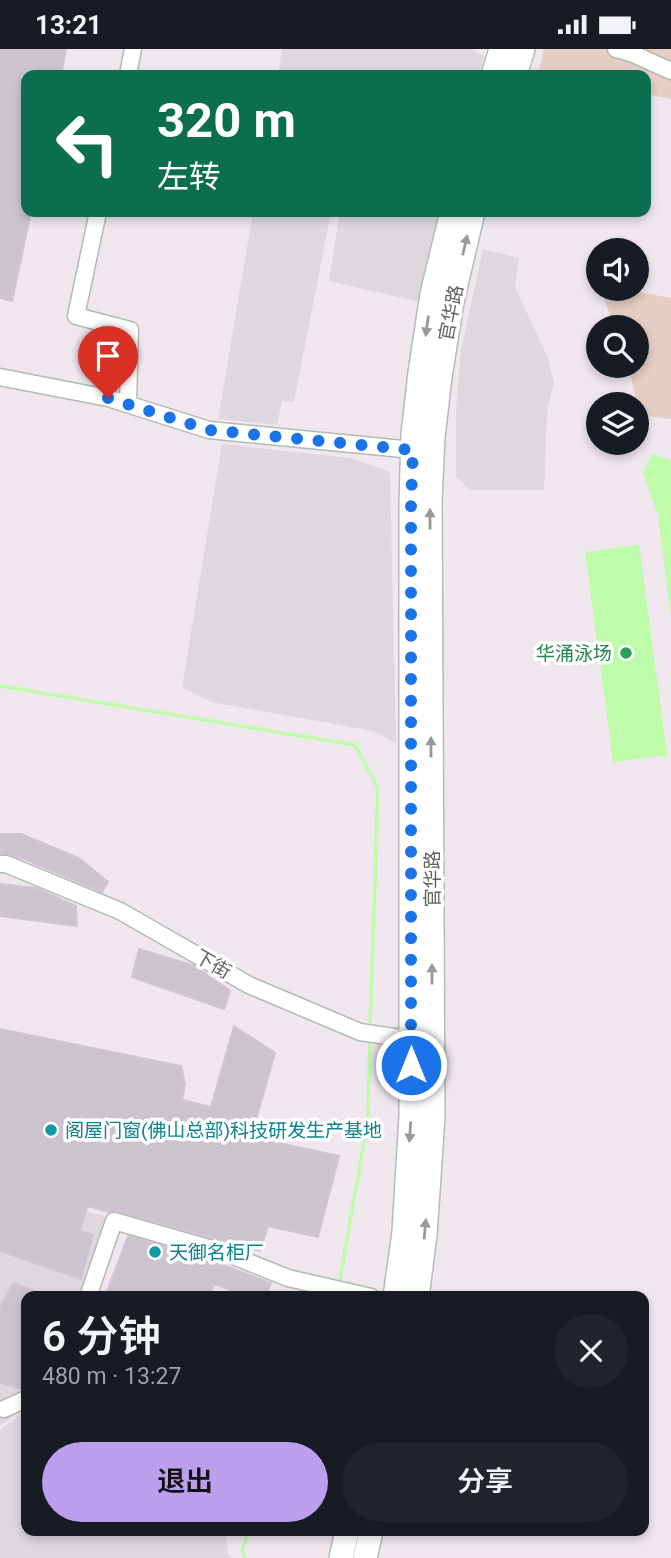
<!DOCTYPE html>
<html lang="zh">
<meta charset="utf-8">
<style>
body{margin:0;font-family:Roboto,"Noto Sans SC",sans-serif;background:#20242c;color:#f1f3f6;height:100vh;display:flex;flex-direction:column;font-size:26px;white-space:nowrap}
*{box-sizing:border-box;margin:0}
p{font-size:23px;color:#9ea1a6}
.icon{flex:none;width:38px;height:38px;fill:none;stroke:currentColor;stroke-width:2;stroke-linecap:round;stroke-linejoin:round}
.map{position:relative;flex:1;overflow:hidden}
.panel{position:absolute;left:21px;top:1242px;width:628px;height:245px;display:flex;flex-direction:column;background:#171b24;border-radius:14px;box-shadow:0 4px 10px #0003}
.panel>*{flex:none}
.guide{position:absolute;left:21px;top:21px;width:630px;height:147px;border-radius:14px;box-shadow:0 4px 10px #0003;background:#0b6e4f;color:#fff;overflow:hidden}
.tools{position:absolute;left:586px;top:189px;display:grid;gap:14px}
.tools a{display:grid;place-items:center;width:63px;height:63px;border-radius:50%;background:#171b24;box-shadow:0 4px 10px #0003;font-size:35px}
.pin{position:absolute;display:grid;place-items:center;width:60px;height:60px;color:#fff;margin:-72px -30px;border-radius:50% 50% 50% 0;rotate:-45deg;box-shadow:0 0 7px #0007}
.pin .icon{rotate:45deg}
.me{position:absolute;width:77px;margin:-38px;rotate:0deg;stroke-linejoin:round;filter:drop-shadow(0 0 5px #0008)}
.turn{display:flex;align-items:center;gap:24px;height:147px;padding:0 21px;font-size:32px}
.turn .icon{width:91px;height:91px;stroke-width:2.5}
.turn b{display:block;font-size:49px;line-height:60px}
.round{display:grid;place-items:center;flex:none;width:74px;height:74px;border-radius:37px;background:#20242c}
.head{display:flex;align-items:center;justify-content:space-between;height:119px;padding:0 21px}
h1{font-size:42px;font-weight:600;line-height:52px}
.button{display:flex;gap:14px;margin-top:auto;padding:14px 21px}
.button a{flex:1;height:80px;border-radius:42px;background:#bb9fed;color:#111;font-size:28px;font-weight:600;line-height:80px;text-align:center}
.button a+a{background:#20242c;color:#f1f3f6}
.status{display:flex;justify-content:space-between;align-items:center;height:49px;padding:0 35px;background:#171b24;direction:ltr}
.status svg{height:19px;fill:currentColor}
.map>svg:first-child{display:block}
.industrial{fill:#ded8de}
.green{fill:#e5cec3}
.water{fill:#befca9}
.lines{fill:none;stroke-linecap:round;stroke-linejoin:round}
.stream{stroke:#befca9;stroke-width:3.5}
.building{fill:#ccc4cc;stroke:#d3c4d4;stroke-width:2}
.minor-casing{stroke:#b3bab3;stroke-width:19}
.secondary-casing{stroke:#b5bcb4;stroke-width:26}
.minor{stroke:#fff;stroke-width:16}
.secondary{stroke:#fff;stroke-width:23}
.oneway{fill:#969b96}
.route{stroke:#1a73e8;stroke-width:12;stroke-dasharray:0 21.6}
.leisure-dot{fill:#2e9e5b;stroke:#fff;stroke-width:2.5}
.culture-dot{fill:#0f9aa8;stroke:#fff;stroke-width:2.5}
.labels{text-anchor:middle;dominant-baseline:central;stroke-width:7;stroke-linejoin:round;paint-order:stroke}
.street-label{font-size:19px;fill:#5e655d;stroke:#fff}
.leisure-label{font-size:19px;fill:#27864d;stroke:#fff;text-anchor:end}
.culture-label{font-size:19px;fill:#0d838f;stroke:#fff;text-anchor:start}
</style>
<div class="status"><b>13:21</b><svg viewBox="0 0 49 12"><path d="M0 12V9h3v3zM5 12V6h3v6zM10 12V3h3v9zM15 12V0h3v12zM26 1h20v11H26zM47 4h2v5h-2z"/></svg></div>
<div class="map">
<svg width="671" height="1509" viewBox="0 0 671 1509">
<rect width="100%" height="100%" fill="#efe6ee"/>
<!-- industrial -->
<g class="industrial">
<path d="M 282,0 L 471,0 L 484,7 L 479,26 L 278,26 Z"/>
<path d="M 253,163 L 331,163 L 294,353 L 282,352 L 277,376 L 218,370 Z"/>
<path d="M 340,163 L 443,163 L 420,253 L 329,232 Z"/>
<path d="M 483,200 L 519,209 L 515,238 L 547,307 L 554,334 L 547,363 L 544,441 L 470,441 L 456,427 L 456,359 L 461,301 Z"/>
<path d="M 222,395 L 351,409 L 390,423 L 396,694 L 374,682 L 211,653 L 182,638 Z"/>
<path d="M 0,1117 L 92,1136 L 88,1163 L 121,1171 L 96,1248 L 26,1248 L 26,1358 L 0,1377 Z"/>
<path d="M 26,1361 L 26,1482 L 228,1482 L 226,1486 L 228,1506 L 232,1509 L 0,1509 L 0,1381 Z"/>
</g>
<!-- green -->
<g class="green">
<path d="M 544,0 L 671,0 L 671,50 L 646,45 L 646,26 L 561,26 L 539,21 Z"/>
<path d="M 601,240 L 623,240 L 671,249 L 671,370 L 640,366 L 628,317 L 637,317 L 637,278 L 614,278 Z"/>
</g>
<!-- water -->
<g class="water">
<path d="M 652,405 L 671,411 L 671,568 L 658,466 L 643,424 Z"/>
<path d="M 639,496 L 667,706 L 613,713 L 585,503 Z"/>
</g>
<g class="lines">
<!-- stream -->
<g class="stream">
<path d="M 0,637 L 355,696 L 378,739 L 370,979"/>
<path d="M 339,1236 L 368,1070 L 370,990"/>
<path d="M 245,1509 L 242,1501 L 249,1482"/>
</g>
</g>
<!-- building -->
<g class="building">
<path d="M 0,0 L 66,0 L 61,26 L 26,26 L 26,163 L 31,163 L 12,252 L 0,249 Z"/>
<path d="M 0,785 L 21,785 L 79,809 L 108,833 L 102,843 L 24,810 L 0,804 Z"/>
<path d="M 0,835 L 36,839 L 76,857 L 77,877 L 0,867 Z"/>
<path d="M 139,900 L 195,917 L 230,942 L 224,960 L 132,928 Z"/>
<path d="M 234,977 L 275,1004 L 251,1088 L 339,1107 L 318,1188 L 268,1177 L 260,1202 L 117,1162 L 109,1163 L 87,1157 L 80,1182 L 93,1186 L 81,1230 L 0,1202 L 0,980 L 181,1017 L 185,1035 L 182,1051 L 211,1058 Z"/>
<path d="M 128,1187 L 208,1210 L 271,1234 L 266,1248 L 249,1248 L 214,1235 L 209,1248 L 105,1248 Z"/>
<path d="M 13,1234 L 48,1247 L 26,1248 L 26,1340 L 23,1340 L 0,1334 L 0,1259 Z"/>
</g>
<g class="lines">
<!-- minor casing -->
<g class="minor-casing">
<g id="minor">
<path d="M 616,0 L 631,4 L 671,22"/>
<path d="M 128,26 L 133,0"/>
<path d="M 98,163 L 76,267 L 130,281 L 128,355"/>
<path d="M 0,328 L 108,349 L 209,381 L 413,401"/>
<path d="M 0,815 L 6,815 L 120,862 L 249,936 L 360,983 L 420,992"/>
<path d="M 88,1248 L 114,1172 L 226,1204 L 288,1229 L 371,1248"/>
<path d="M 4,1360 L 26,1350"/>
</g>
</g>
<!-- secondary casing -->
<g class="secondary-casing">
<g id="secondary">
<path d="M 493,26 L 501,0"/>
<path d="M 515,26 L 523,0"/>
<path d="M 395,1248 L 404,1183 L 411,1067 L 411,454 L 413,385 L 420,324 L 432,245 L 452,163"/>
<path d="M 417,1248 L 425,1186 L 433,1068 L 430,452 L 433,388 L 440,328 L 452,253 L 473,163"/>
<path d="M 341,1509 L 347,1482"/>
<path d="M 365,1509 L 371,1482"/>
</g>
</g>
<!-- minor -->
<use href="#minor" class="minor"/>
<!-- secondary -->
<use href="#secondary" class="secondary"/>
</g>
<!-- one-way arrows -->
<defs><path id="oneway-solid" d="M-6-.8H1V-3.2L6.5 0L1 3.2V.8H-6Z" transform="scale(1.75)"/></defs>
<g class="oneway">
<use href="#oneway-solid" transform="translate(465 196) rotate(-77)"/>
<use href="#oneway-solid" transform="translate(427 277) rotate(98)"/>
<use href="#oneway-solid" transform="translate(430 470) rotate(-90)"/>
<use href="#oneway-solid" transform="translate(431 698) rotate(-90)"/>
<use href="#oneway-solid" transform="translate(432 925) rotate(-90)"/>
<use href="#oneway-solid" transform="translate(410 1083) rotate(94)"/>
<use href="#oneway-solid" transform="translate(425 1180) rotate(-85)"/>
</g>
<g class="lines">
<!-- route -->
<path class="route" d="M 108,349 L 209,381 L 413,401 L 411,454 L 411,1016"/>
</g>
<!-- markers -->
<circle class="leisure-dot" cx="626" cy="604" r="7"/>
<g class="culture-dot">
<circle cx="51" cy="1081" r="7"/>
<circle cx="155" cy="1203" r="7"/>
</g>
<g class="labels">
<!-- street labels -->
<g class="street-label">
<text transform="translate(451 264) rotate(-79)">官华路</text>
<text transform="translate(432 830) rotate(-90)">官华路</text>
<text transform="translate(213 915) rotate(30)">下街</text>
</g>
<!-- leisure labels -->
<g class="leisure-label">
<text x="612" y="604">华涌泳场</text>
</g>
<!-- culture labels -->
<g class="culture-label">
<text x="65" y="1081">阁屋门窗(佛山总部)科技研发生产基地</text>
<text x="169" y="1203">天御名柜厂</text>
</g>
</g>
</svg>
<div class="tools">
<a><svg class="icon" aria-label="sound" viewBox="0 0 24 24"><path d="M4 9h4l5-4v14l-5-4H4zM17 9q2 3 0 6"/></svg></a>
<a><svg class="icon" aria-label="search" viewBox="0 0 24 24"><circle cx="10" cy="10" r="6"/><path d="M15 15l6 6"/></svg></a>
<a><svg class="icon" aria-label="layers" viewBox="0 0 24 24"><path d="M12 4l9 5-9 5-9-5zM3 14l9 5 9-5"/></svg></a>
</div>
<div class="pin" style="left:108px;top:349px;background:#d93025"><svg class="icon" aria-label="arrive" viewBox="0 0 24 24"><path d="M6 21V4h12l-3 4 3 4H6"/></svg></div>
<svg class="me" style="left:411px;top:1016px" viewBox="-20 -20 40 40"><circle r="17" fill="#1a73e8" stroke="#fff" stroke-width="3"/><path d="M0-11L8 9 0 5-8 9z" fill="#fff"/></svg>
<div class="guide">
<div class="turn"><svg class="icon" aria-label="left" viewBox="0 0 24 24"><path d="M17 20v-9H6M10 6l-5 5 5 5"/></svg><div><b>320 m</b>左转</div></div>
</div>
<section class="panel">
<div class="head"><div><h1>6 分钟</h1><p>480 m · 13:27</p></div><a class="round"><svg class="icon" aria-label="close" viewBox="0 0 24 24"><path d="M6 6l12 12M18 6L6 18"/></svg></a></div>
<div class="button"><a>退出</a><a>分享</a></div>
</section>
</div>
